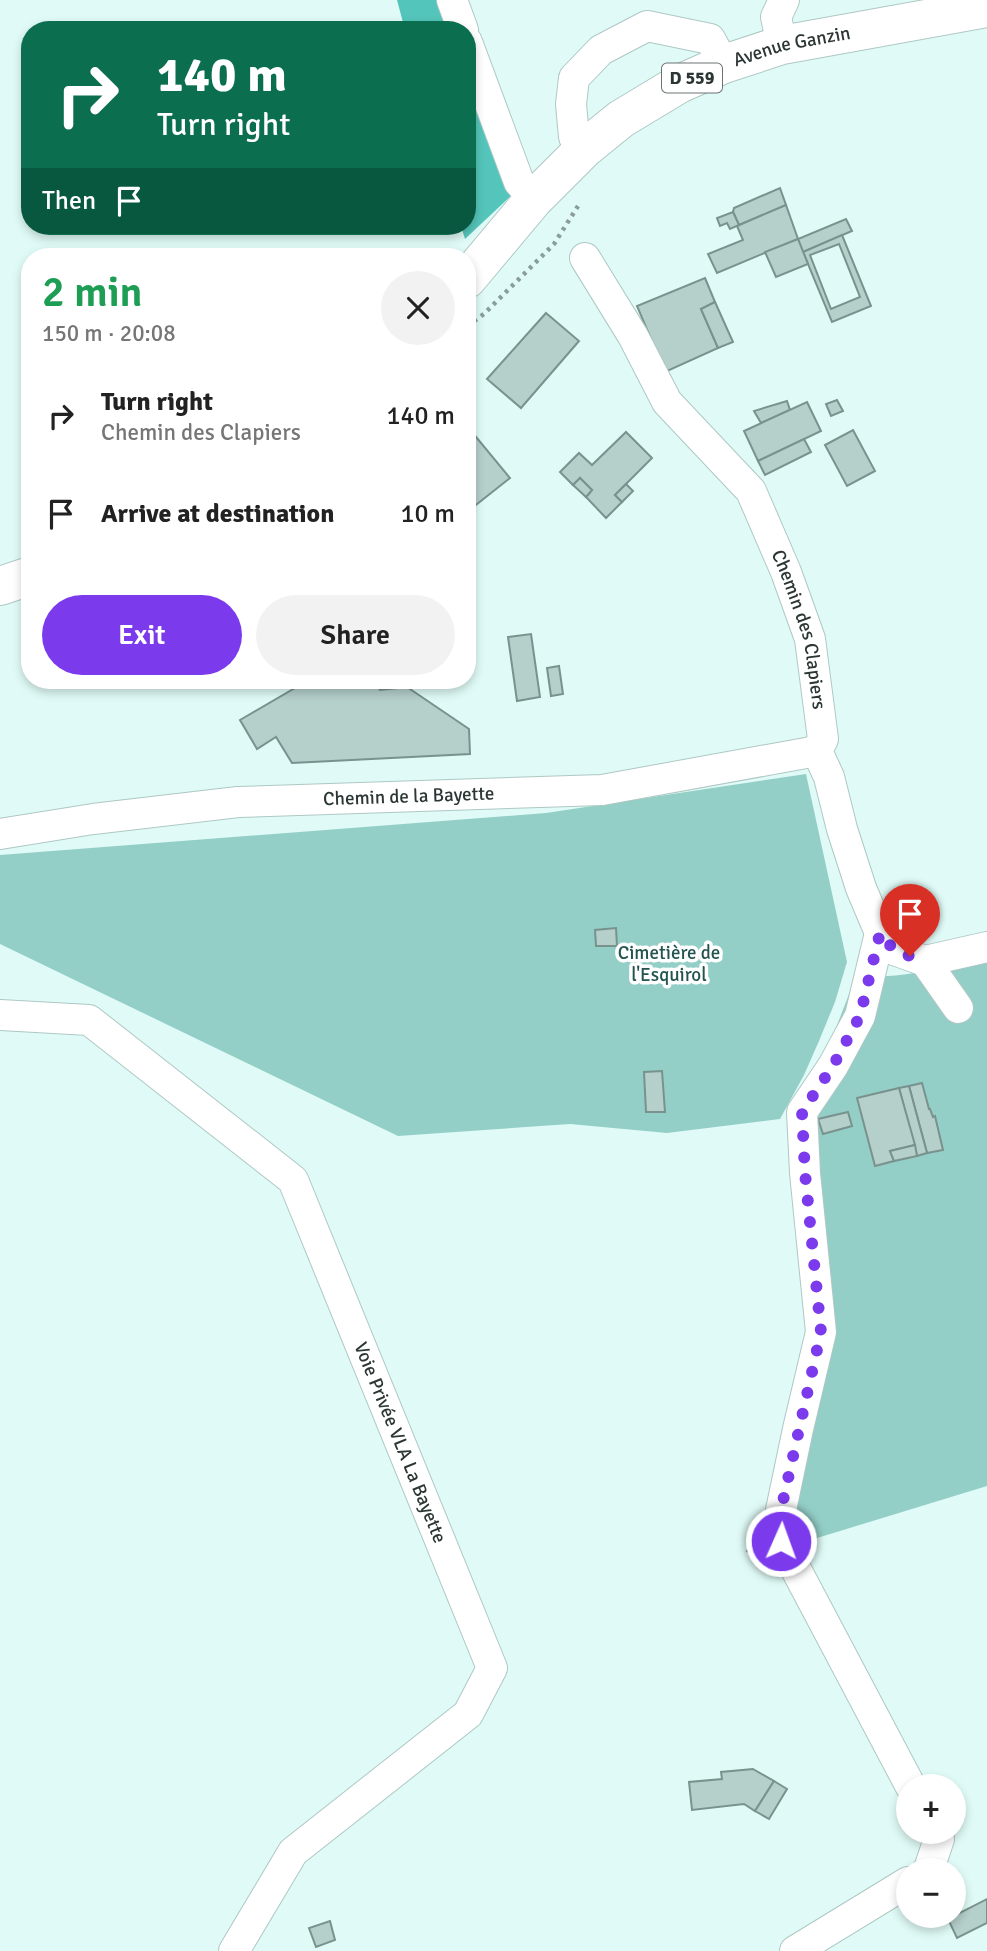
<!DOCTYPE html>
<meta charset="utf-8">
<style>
body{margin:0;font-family:Signika,sans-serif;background:#f2f2f2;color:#222;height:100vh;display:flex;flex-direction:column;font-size:26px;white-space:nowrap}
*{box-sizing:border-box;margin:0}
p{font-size:23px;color:#767676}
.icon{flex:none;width:38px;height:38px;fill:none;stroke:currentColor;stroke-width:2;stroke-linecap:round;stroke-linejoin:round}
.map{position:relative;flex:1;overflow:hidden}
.sheet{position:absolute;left:21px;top:248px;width:455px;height:441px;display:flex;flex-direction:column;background:#fff;border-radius:28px;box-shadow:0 4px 10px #0003}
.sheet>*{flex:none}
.top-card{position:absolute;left:21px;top:21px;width:455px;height:214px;border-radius:28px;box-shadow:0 4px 10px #0003;background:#0b6e4f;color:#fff;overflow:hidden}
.buttons{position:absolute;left:896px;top:1774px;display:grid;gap:14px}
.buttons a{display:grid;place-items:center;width:70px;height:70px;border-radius:50%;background:#fff;box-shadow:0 4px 10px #0003;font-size:35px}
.pin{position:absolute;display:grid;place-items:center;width:60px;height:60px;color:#fff;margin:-72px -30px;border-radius:50% 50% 50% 0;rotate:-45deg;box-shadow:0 0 7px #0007}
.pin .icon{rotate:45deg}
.me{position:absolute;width:77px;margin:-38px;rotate:2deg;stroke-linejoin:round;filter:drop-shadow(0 0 5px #0008)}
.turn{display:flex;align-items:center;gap:24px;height:147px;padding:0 21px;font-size:32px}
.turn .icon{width:91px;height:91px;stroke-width:2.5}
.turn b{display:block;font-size:49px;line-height:60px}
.then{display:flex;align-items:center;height:66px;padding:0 21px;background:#0003;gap:14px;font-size:26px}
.round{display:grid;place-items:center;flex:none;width:74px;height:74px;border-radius:37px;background:#f2f2f2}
.head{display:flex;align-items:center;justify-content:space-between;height:119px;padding:0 21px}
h1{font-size:42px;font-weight:600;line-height:52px;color:#1e9e55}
.action{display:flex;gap:14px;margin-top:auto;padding:14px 21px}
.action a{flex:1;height:80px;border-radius:42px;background:#7c3aed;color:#fff;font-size:28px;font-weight:600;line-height:80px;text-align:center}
.action a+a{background:#f2f2f2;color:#222}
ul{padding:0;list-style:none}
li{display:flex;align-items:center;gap:21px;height:98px;padding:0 21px}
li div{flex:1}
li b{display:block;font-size:26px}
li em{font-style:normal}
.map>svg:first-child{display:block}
.green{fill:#93cfc7}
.forest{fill:#54c5ba}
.building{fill:#b5cfcb;stroke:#79928e;stroke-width:2;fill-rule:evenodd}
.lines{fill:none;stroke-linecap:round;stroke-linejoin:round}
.minor-casing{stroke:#aec8c4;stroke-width:32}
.major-casing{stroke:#aec8c4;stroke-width:40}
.path{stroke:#8a9d9a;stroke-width:4.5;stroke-dasharray:3.5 5;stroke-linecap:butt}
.minor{stroke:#fff;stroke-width:30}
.major{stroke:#fff;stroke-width:38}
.route{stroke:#7c3aed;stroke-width:12;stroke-dasharray:0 21.6}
.labels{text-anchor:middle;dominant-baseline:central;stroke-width:7;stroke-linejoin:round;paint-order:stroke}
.shield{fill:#fff;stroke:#6b7372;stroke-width:2}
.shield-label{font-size:18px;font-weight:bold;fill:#2c3735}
.street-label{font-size:19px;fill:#2c3735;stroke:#fff}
.park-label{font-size:19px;fill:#23544f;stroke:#fff}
</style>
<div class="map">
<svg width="987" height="1951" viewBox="0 0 987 1951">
<rect width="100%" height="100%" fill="#e0fbf7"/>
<!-- green -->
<g class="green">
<path d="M 806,774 L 847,962 L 835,1002 L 819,1041 L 804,1075 L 780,1119 L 667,1133 L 570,1124 L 398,1136 L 0,944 L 0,855 L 546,813 Z"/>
<path d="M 987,955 L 987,1486 L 804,1542 L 771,1512 L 774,1466 L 815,1325 L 789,1119 L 834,1033 L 856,976 C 907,979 940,968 987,955 Z"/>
</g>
<!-- forest -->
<path class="forest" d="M 397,0 L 461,0 L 533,175 L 465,239 L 461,226 L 467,226 L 467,30 L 405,30 Z"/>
<!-- building -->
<g class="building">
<path d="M 780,188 L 786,205 L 739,225 L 733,212 L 734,208 Z"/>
<path d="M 786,205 L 798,239 L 717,273 L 708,254 L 743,240 L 737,226 Z"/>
<path d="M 733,212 L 739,225 L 730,229 L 727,223 L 720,226 L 717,218 Z"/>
<path d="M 846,219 L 852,231 L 803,252 L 798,239 Z"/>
<path d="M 842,235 L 871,306 L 832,322 L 803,252 ZM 839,244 L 860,297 L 831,309 L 810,255 Z"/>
<path d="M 798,239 L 808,264 L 776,277 L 765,252 Z"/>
<path d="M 705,278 L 715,302 L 701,309 L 718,348 L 665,372 L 637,306 Z"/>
<path d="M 715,302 L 733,342 L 718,348 L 701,309 Z"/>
<path d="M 546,313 L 579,341 L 521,408 L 487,379 Z"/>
<path d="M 837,400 L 843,411 L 831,416 L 826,404 Z"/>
<path d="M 787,401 L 790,410 L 761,423 L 754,411 Z"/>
<path d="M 807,402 L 821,431 L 758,461 L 744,431 Z"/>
<path d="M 467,426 L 510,478 L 467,512 Z"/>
<path d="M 853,430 L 875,471 L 847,486 L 825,445 Z"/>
<path d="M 626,432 L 652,458 L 615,495 L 622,502 L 606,518 L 586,497 L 592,490 L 580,478 L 573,485 L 560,472 L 579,453 L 592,465 Z"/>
<path d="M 804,439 L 811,452 L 765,475 L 758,461 Z"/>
<path d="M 580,478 L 592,490 L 586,497 L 573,485 Z"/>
<path d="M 626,484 L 633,491 L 622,502 L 615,495 Z"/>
<path d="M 531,634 L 540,697 L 517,701 L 508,637 Z"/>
<path d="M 559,666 L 563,694 L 551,696 L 547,668 Z"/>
<path d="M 307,681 L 375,681 L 380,690 L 407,687 L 469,729 L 470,754 L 292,763 L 276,737 L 257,749 L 240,720 Z"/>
<path d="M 616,928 L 617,946 L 596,946 L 595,930 Z"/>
<path d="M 662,1071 L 665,1112 L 646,1112 L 644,1072 Z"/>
<path d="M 922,1083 L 929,1109 L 930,1109 L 933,1117 L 935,1116 L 943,1150 L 927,1153 L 909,1086 Z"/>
<path d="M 909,1086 L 927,1153 L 917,1156 L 899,1088 Z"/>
<path d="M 899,1088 L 915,1145 L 890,1151 L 894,1161 L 875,1166 L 857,1098 Z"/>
<path d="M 848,1112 L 852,1126 L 823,1134 L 818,1119 Z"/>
<path d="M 915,1145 L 917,1156 L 894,1161 L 890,1151 Z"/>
<path d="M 754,1540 L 767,1550 L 760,1560 L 747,1551 Z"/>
<path d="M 753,1769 L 774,1781 L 755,1811 L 744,1804 L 692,1810 L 689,1782 L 722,1779 L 721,1772 Z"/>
<path d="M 774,1781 L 787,1789 L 769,1819 L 755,1811 Z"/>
<path d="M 987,1899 L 987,1923 L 957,1938 L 948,1919 Z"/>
<path d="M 330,1921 L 335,1940 L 316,1947 L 309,1928 Z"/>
</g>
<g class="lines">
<!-- minor casing -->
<g class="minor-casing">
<g id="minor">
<path d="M 452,0 L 463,30"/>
<path d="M 467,42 L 519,182 L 534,199"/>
<path d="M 782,45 L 776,17 L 784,0"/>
<path d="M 584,149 L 574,137 L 571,104 L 574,78 L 601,50 L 647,26 L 710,39 L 724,64"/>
<path id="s1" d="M 585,258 L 633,336 L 667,402 L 751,491 L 786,572 L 810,639 L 823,739 L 817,751 L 829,777 L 842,829 L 861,888 L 880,933 L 894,950 L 925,961 L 987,947"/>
<path id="s2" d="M 0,834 L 93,819 L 238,802 L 602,790 L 817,751"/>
<path d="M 880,933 L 860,1016 L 833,1066 L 802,1112 L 805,1173 L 821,1332 L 798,1429 L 781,1510 L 781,1541 L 911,1787"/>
<path d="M 925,961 L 958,1008"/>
<path id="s3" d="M 0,1015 L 89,1020 L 293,1180 L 492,1668 L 468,1714 L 293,1852 L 234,1951"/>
<path d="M 927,1871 L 929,1869 L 939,1839 L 935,1832"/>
<path d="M 795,1951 L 908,1882"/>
</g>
</g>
<!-- major casing -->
<g class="major-casing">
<g id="major">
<path id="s4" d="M 467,279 L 534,199 L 584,149 L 621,119 L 679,84 L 724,64 L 782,45 L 987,8"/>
<path d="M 0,586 L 30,576"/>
</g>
</g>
<!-- path -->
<path class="path" d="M 467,326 L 484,314 L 554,244 L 578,206"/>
<!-- minor -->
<use href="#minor" class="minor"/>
<!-- major -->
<use href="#major" class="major"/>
</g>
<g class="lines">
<!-- route -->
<path class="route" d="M 781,1541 L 781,1510 L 821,1332 L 805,1173 L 802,1112 L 833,1066 L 860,1016 L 880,933 L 894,950 L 910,956"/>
</g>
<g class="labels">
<!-- shield labels -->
<rect class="shield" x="662" y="63.5" width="60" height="29" rx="5"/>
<g class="shield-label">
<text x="692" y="78">D 559</text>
</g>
<!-- street labels -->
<g class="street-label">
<text stroke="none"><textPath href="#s4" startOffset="410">Avenue Ganzin</textPath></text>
<text stroke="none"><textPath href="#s1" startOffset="436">Chemin des Clapiers</textPath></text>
<text stroke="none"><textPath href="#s2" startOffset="411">Chemin de la Bayette</textPath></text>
<text stroke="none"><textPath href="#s3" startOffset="632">Voie Privée VLA La Bayette</textPath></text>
</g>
<!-- park labels -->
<g class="park-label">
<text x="669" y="953">Cimetière de<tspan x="669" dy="22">l'Esquirol</tspan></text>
</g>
</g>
</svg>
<div class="buttons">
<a>+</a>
<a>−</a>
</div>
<div class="pin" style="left:910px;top:956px;background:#d93025"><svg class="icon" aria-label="arrive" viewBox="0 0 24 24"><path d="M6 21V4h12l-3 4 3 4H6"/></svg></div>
<svg class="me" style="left:781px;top:1541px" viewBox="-20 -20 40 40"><circle r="17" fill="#7c3aed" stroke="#fff" stroke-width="3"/><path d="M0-11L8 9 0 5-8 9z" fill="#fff"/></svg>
<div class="top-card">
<div class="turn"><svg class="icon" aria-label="right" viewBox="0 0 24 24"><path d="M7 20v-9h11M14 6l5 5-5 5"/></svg><div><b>140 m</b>Turn right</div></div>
<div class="then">Then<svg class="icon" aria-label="arrive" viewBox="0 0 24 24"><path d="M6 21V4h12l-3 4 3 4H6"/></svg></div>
</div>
<section class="sheet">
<div class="head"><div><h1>2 min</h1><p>150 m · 20:08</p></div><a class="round"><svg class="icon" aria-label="close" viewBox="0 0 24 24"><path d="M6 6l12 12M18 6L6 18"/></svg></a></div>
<ul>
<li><svg class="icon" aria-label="right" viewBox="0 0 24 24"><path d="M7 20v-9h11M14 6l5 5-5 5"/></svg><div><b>Turn right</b><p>Chemin des Clapiers</p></div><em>140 m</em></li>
<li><svg class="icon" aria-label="arrive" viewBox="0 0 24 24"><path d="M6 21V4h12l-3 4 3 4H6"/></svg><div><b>Arrive at destination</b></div><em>10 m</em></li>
</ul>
<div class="action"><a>Exit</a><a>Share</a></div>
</section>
</div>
